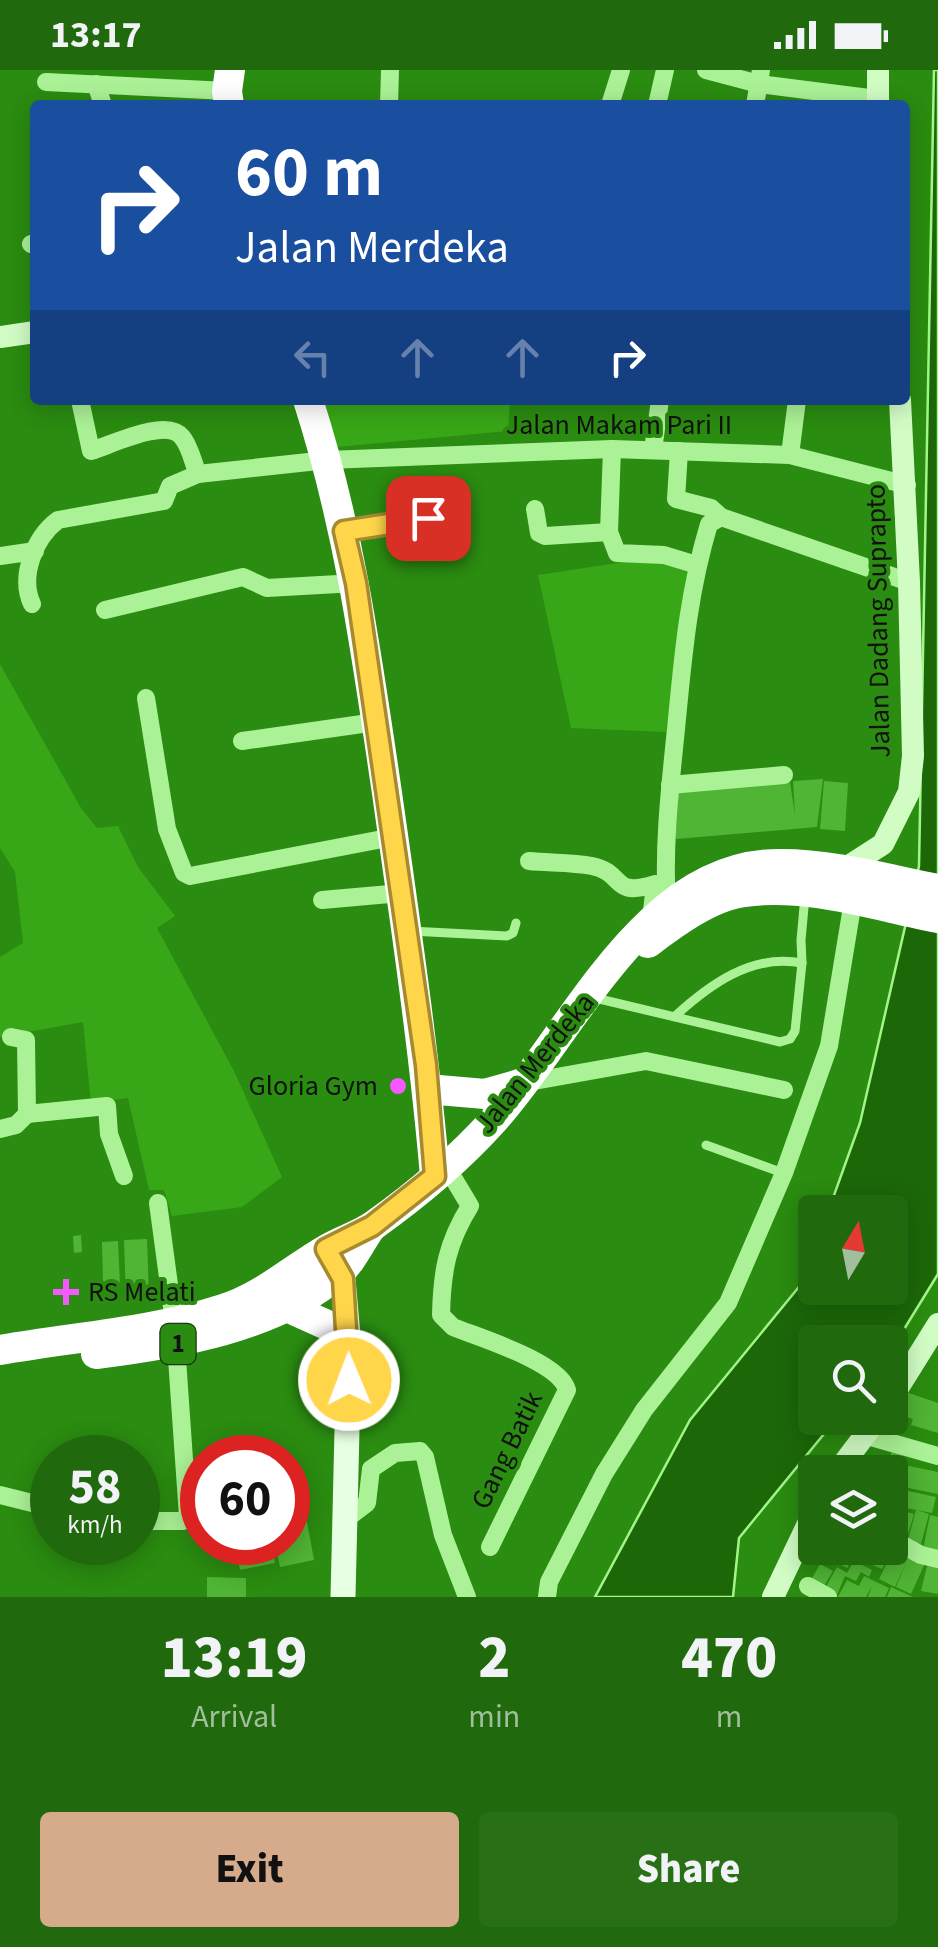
<!DOCTYPE html>
<style>
body{margin:0;font-family:"Source Sans 3",sans-serif;background:#286f15;color:#f1f3f6;height:100vh;display:flex;flex-direction:column;font-size:38px;white-space:nowrap}
*{box-sizing:border-box;margin:0}
p{font-size:32px;color:#a2bf9d}
.icon{flex:none;width:55px;height:55px;fill:none;stroke:currentColor;stroke-width:2;stroke-linecap:round;stroke-linejoin:round}
.map{position:relative;height:1527px;overflow:hidden}
.drawer{display:flex;flex-direction:column;background:#20690c;flex:1}
.drawer>*{flex:none}
.hud{position:absolute;left:30px;top:30px;width:880px;height:305px;border-radius:10px;box-shadow:0 5px 25px #0003;background:#1a4fa0;color:#fff;overflow:hidden}
.needle{width:65px;rotate:10deg}
.fabs{position:absolute;left:798px;top:1125px;display:grid;gap:20px}
.fabs a{display:grid;place-items:center;width:110px;height:110px;border-radius:10px;background:#20690c;box-shadow:0 5px 25px #0003;font-size:50px}
.speed{position:absolute;left:30px;top:1365px;display:flex;gap:20px;font-size:50px;font-weight:700;text-align:center}
.speed>*{display:grid;place-content:center;width:130px;height:130px;border-radius:50%;background:#20690c;box-shadow:0 5px 25px #0003;line-height:1}
.speed small{font-size:25px;font-weight:400}
.speed .limit{border:15px solid #d22;background:#fff;color:#111}
.pin{position:absolute;display:grid;place-items:center;width:85px;height:85px;color:#fff;margin:-42px;border-radius:20px;box-shadow:0 5px 15px #0006}
.me{position:absolute;width:110px;margin:-55px;rotate:359deg;stroke-linejoin:round;filter:drop-shadow(0 0 8px #0008)}
.turn{display:flex;align-items:center;gap:35px;height:210px;padding:0 40px;font-size:45px}
.turn .icon{width:130px;height:130px;stroke-width:2.5}
.turn b{display:block;font-size:70px;line-height:85px}
.lanes{display:flex;align-items:center;height:95px;padding:0 40px;background:#0003;justify-content:center;gap:50px;direction:ltr}
.lanes .off{opacity:.35}
.eta{display:flex;justify-content:space-evenly;align-items:center;height:170px;text-align:center}
.eta b{font-size:60px;font-weight:800;line-height:70px}
.primary-button{display:flex;gap:20px;margin-top:auto;padding:20px 40px}
.primary-button a{flex:1;height:115px;border-radius:10px;background:#d6ab8b;color:#111;font-size:40px;font-weight:800;line-height:115px;text-align:center}
.primary-button a+a{background:#286f15;color:#f1f3f6}
.status{display:flex;justify-content:space-between;align-items:center;height:70px;padding:0 50px;background:#20690c;direction:ltr}
.status svg{height:28px;fill:currentColor}
.map>svg:first-child{display:block}
.green{fill:#38a717}
.water{fill:#1c6809;stroke:#a2f688;stroke-width:2.5}
.building{fill:#50b434}
.lines{fill:none;stroke-linecap:round;stroke-linejoin:round}
.lane{stroke:#abf296;stroke-width:9}
.street{stroke:#abf296;stroke-width:18}
.secondary{stroke:#d1fdc5;stroke-width:22}
.primary{stroke:#e7ffe2;stroke-width:25}
.highway{stroke:#fff;stroke-width:30}
.route-casing{stroke:#a68a30;stroke-width:25}
.route{stroke:#ffd54a;stroke-width:18}
.poi-dot{fill:#f458ff;stroke:#2a8c10;stroke-width:4}
.labels{text-anchor:middle;dominant-baseline:central;stroke-width:8;stroke-linejoin:round;paint-order:stroke}
.shield{fill:#2a8c10;stroke:#183611;stroke-width:2.5}
.shield-label{font-size:25px;font-weight:bold;fill:#111}
.street-label{font-size:28px;fill:#111;stroke:#2a8c10}
.poi-label{font-size:28px;fill:#111;stroke:#2a8c10;text-anchor:end}
</style>
<div class="status"><b>13:17</b><svg viewBox="0 0 49 12"><path d="M0 12V9h3v3zM5 12V6h3v6zM10 12V3h3v9zM15 12V0h3v12zM26 1h20v11H26zM47 4h2v5h-2z"/></svg></div>
<div class="map">
<svg width="938" height="1527" viewBox="0 0 938 1527">
<rect width="100%" height="100%" fill="#2a8c10"/>
<!-- green -->
<g class="green">
<path d="M 324,330 L 510,330 L 508,361 L 337,377 Z"/>
<path d="M 664,486 L 688,499 L 666,662 L 571,658 L 538,505 Z"/>
<path d="M 0,594 L 81,738 L 97,758 L 118,756 L 138,797 L 175,846 L 157,858 L 235,1003 L 282,1107 L 242,1137 L 172,1146 L 164,1120 L 149,1120 L 128,1028 L 91,1033 L 83,952 L 0,967 L 0,887 L 23,873 L 15,802 L 0,778 Z"/>
</g>
<!-- water -->
<path class="water" d="M 934,0 L 938,0 L 938,1204 L 890,1282 L 890,1272 L 815,1272 L 815,1348 L 837,1348 L 739,1468 L 733,1527 L 595,1527 L 690,1350 L 803,1212 L 815,1178 L 815,1218 L 890,1218 L 890,1142 L 828,1142 L 860,1053 L 919,796 Z"/>
<!-- building -->
<g class="building">
<path d="M 823,709 L 817,757 L 676,769 L 671,723 L 790,712 L 795,745 L 793,711 Z"/>
<path d="M 824,711 L 848,713 L 845,761 L 820,759 Z"/>
<path d="M 81,1165 L 82,1182 L 74,1183 L 73,1166 Z"/>
<path d="M 147,1169 L 149,1227 L 126,1228 L 124,1170 Z"/>
<path d="M 118,1171 L 120,1215 L 103,1215 L 102,1172 Z"/>
<path d="M 906,1322 L 938,1333 L 938,1363 L 911,1355 L 913,1349 L 898,1344 Z"/>
<path d="M 893,1375 L 904,1378 L 899,1400 L 888,1397 Z"/>
<path d="M 904,1395 L 938,1402 L 938,1424 L 899,1416 Z"/>
<path d="M 890,1417 L 936,1427 L 932,1443 L 890,1435 Z"/>
<path d="M 304,1436 L 314,1490 L 280,1497 L 275,1472 L 288,1472 L 288,1439 Z"/>
<path d="M 895,1439 L 914,1444 L 906,1471 L 890,1466 Z"/>
<path d="M 916,1440 L 929,1444 L 921,1474 L 908,1470 Z"/>
<path d="M 930,1445 L 938,1447 L 938,1487 L 922,1484 Z"/>
<path d="M 235,1472 L 271,1472 L 275,1493 L 240,1500 Z"/>
<path d="M 895,1477 L 926,1491 L 911,1524 L 896,1517 L 907,1490 L 895,1517 L 879,1509 Z"/>
<path d="M 843,1478 L 893,1478 L 882,1499 L 853,1487 L 847,1498 L 835,1491 Z"/>
<path d="M 854,1491 L 872,1500 L 869,1507 L 861,1502 L 856,1511 L 845,1506 L 836,1527 L 823,1522 L 837,1497 L 847,1503 Z"/>
<path d="M 928,1492 L 938,1494 L 938,1524 L 921,1521 Z"/>
<path d="M 820,1494 L 833,1501 L 821,1521 L 809,1514 Z"/>
<path d="M 864,1506 L 889,1518 L 885,1527 L 868,1527 L 872,1516 L 866,1527 L 838,1527 L 847,1510 L 859,1516 Z"/>
<path d="M 207,1507 L 246,1508 L 246,1527 L 207,1527 Z"/>
<path d="M 891,1517 L 913,1527 L 887,1527 Z"/>
</g>
<g class="lines">
<!-- lane -->
<g class="lane">
<path d="M 410,861 L 507,866 L 513,863 L 516,853"/>
<path d="M 802,893 L 801,870 L 805,826"/>
<path d="M 591,927 L 780,972 L 790,969 L 795,961 L 802,893 C 752,883 709,915 674,947"/>
<path d="M 706,1075 L 783,1103"/>
</g>
<!-- street -->
<g class="street">
<path d="M 706,0 L 759,14 L 877,29"/>
<path d="M 46,12 L 227,21"/>
<path d="M 96,14 L 103,35"/>
<path d="M 389,35 L 390,0"/>
<path d="M 610,35 L 621,0"/>
<path d="M 657,35 L 665,0"/>
<path d="M 755,35 L 761,0"/>
<path d="M 31,174 L 35,173"/>
<path d="M 80,330 L 91,381 C 111,375 167,347 182,367 C 190,376 193,393 198,404"/>
<path d="M 612,379 L 609,462 L 617,483 L 664,485 L 697,495"/>
<path d="M 653,380 L 660,330"/>
<path d="M 679,381 L 676,429 L 711,438 L 721,447"/>
<path d="M 790,385 L 797,330"/>
<path d="M 535,439 L 539,463 L 545,466 L 609,462"/>
<path d="M 344,461 L 461,442"/>
<path d="M 0,486 L 35,481"/>
<path d="M 32,534 C 19,506 35,467 58,450 L 164,431 L 170,416 L 198,404 L 327,390 L 612,379 L 790,385 L 907,415"/>
<path d="M 105,540 L 243,507 L 267,518 L 356,513"/>
<path d="M 146,628 L 167,759 L 184,803 L 190,806 L 393,767"/>
<path d="M 242,671 L 376,652"/>
<path d="M 670,715 L 784,705"/>
<path d="M 529,791 C 549,793 572,792 592,796 C 626,803 610,828 655,814 L 651,850"/>
<path d="M 322,830 L 401,823"/>
<path d="M 667,836 C 663,777 670,718 676,659 C 683,587 688,524 709,454 L 721,447 L 909,512"/>
<path d="M 523,1013 L 646,991 L 784,1020"/>
<path d="M 27,1044 L 107,1036 L 109,1064 L 124,1106"/>
<path d="M 0,1059 L 16,1055 L 27,1044 L 26,970 L 11,967"/>
<path d="M 446,1096 L 470,1136 C 447,1173 442,1201 441,1245 L 453,1257 C 480,1268 560,1292 567,1320 L 490,1477"/>
<path d="M 158,1133 L 174,1252"/>
<path d="M 864,1365 L 938,1386"/>
<path d="M 0,1425 L 48,1437 L 52,1448"/>
<path d="M 346,1449 L 367,1433 L 371,1399 L 395,1383 L 420,1381 L 425,1387 L 443,1465 L 467,1527"/>
<path d="M 138,1465 L 148,1451 L 183,1451 L 188,1447 L 176,1274"/>
<path d="M 890,1468 L 921,1485 L 938,1489"/>
<path d="M 808,1516 L 828,1527"/>
<path d="M 547,1527 L 549,1512 L 604,1404 L 644,1340 L 728,1233 L 784,1103 L 829,976 L 853,831"/>
</g>
<!-- secondary -->
<g class="secondary">
<path d="M 878,35 L 878,0"/>
<path d="M 0,267 L 35,262"/>
<path d="M 841,801 L 883,774 L 909,722 L 913,686 L 909,512 L 900,330"/>
<path d="M 890,1331 L 938,1254"/>
<path d="M 837,1402 L 878,1348"/>
<path d="M 773,1527 L 815,1439"/>
</g>
<!-- primary -->
<path class="primary" d="M 333,1190 L 343,1209 L 349,1277 L 343,1527"/>
<!-- highway -->
<g class="highway">
<path d="M 229,35 L 227,21 L 230,0"/>
<path d="M 308,330 C 350,460 367,588 387,723 C 405,851 424,978 435,1106"/>
<path d="M 648,873 C 674,853 711,826 744,822 C 809,813 875,836 938,848"/>
<path d="M 427,1019 L 485,1024 L 523,1013"/>
<path d="M 287,1237 L 327,1255 L 349,1277"/>
<path d="M 0,1280 C 74,1267 152,1262 223,1239 C 262,1227 292,1199 327,1179 C 342,1170 360,1165 374,1155 C 416,1125 459,1089 494,1050 C 573,963 645,792 781,794 C 833,794 887,809 938,819"/>
<path d="M 96,1284 C 176,1274 274,1258 338,1204 C 351,1193 360,1173 370,1159"/>
</g>
</g>
<g class="lines">
<!-- route casing -->
<g class="route-casing">
<path id="route" d="M 349,1310 L 343,1209 L 326,1179 L 372,1156 L 435,1106 L 426,995 L 356,513 L 344,461 L 428,448"/>
</g>
<!-- route -->
<use href="#route" class="route"/>
</g>
<!-- markers -->
<g class="poi-dot">
<circle cx="398" cy="1016" r="10"/>
<path d="M61 1207h10v10h10v10h-10v10h-10v-10h-10v-10h10z"/>
</g>
<g class="labels">
<!-- shield labels -->
<rect class="shield" x="160.5" y="1254" width="35" height="40" rx="8"/>
<g class="shield-label">
<text x="178" y="1274">1</text>
</g>
<!-- street labels -->
<g class="street-label">
<text x="619" y="355">Jalan Makam Pari II</text>
<text transform="translate(878 551) rotate(-91)">Jalan Dadang Suprapto</text>
<text transform="translate(535 993) rotate(-51)">Jalan Merdeka</text>
<text transform="translate(507 1380) rotate(-64)">Gang Batik</text>
</g>
<!-- poi labels -->
<g class="poi-label">
<text x="378" y="1016">Gloria Gym</text>
<text x="88" y="1222" text-anchor="start">RS Melati</text>
</g>
</g>
</svg>
<div class="fabs">
<a><svg class="needle" viewBox="-14 -14 28 28"><path d="M0-13l5 13h-10z" fill="#e53935"/><path d="M0 13l5-13h-10z" fill="#a2bf9d"/></svg></a>
<a><svg class="icon" aria-label="search" viewBox="0 0 24 24"><circle cx="10" cy="10" r="6"/><path d="M15 15l6 6"/></svg></a>
<a><svg class="icon" aria-label="layers" viewBox="0 0 24 24"><path d="M12 4l9 5-9 5-9-5zM3 14l9 5 9-5"/></svg></a>
</div>
<div class="speed"><div>58<small>km/h</small></div><div class="limit">60</div></div>
<div class="pin" style="left:428px;top:448px;background:#d93025"><svg class="icon" aria-label="arrive" viewBox="0 0 24 24"><path d="M6 21V4h12l-3 4 3 4H6"/></svg></div>
<svg class="me" style="left:349px;top:1310px" viewBox="-20 -20 40 40"><circle r="17" fill="#ffd54a" stroke="#fff" stroke-width="3"/><path d="M0-11L8 9 0 5-8 9z" fill="#fff"/></svg>
<div class="hud">
<div class="turn"><svg class="icon" aria-label="right" viewBox="0 0 24 24"><path d="M7 20v-9h11M14 6l5 5-5 5"/></svg><div><b>60 m</b>Jalan Merdeka</div></div>
<div class="lanes"><svg class="icon off" aria-label="left" viewBox="0 0 24 24"><path d="M17 20v-9H6M10 6l-5 5 5 5"/></svg><svg class="icon off" aria-label="ahead" viewBox="0 0 24 24"><path d="M12 20V5M6 11l6-6 6 6"/></svg><svg class="icon off" aria-label="ahead" viewBox="0 0 24 24"><path d="M12 20V5M6 11l6-6 6 6"/></svg><svg class="icon" aria-label="right" viewBox="0 0 24 24"><path d="M7 20v-9h11M14 6l5 5-5 5"/></svg></div>
</div>
</div>
<section class="drawer">
<div class="eta">
<div><b>13:19</b><p>Arrival</p></div>
<div><b>2</b><p>min</p></div>
<div><b>470</b><p>m</p></div>
</div>
<div class="primary-button"><a>Exit</a><a>Share</a></div>
</section>
